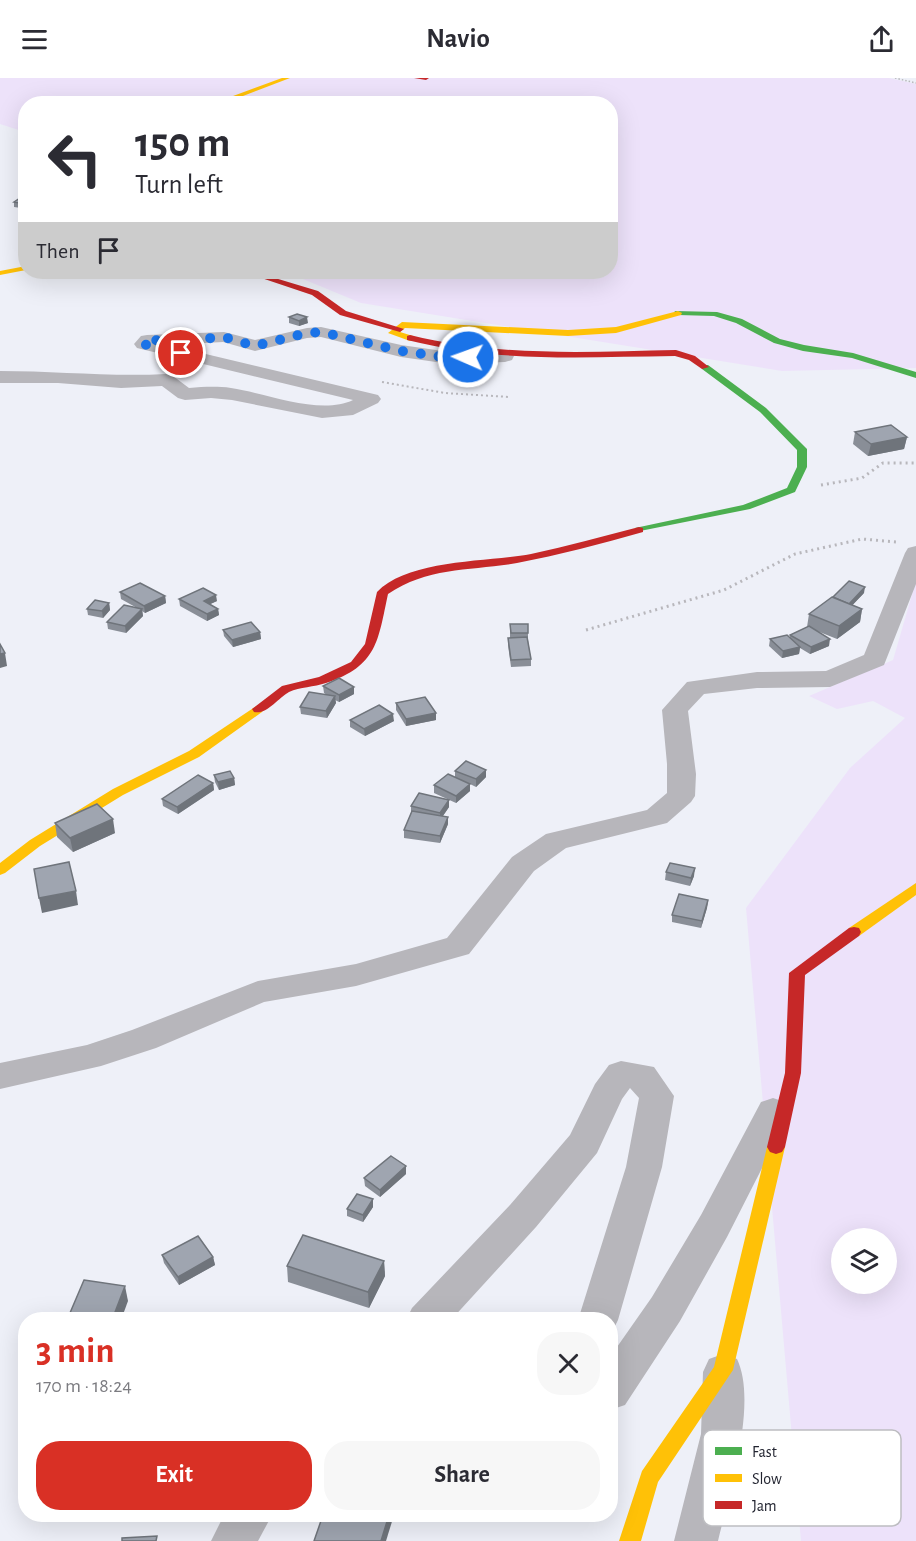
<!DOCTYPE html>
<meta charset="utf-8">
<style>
body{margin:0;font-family:"Alegreya Sans",sans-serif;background:#f7f7f7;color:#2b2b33;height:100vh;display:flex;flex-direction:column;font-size:22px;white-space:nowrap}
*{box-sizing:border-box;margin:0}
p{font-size:20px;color:#7c7c81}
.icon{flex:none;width:33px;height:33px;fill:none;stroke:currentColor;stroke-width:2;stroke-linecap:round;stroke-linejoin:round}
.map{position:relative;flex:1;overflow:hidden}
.details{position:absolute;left:18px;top:1234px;width:600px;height:210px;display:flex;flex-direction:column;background:#fff;border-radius:24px;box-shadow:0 6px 24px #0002}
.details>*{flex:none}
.banner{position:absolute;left:18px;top:18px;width:600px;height:183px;border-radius:24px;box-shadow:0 6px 24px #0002;background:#fff;color:#2b2b33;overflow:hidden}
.controls{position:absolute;left:831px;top:1150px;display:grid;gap:12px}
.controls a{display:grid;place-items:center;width:66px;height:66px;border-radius:50%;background:#fff;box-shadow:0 6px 24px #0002;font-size:30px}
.pin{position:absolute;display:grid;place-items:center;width:51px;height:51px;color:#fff;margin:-26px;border:3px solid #fff;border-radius:50%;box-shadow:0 2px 6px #0007}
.me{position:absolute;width:66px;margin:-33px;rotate:272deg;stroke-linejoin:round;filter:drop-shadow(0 0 4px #0008)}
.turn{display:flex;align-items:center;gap:21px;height:126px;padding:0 18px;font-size:27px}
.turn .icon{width:78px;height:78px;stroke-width:2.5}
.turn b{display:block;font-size:42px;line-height:51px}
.then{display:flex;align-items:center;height:57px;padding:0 18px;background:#0003;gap:12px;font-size:22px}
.round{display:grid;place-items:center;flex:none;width:63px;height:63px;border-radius:24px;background:#f7f7f7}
.summary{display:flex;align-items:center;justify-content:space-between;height:102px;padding:0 18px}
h1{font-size:36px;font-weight:700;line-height:45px;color:#d93025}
.button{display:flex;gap:12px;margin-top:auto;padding:12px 18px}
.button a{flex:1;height:69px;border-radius:24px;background:#d93025;color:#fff;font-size:24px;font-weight:700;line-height:69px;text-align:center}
.button a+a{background:#f7f7f7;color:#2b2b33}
header{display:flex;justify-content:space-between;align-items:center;height:78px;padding:0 18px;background:#fff;font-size:27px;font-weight:700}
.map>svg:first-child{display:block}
.green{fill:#ede2fa;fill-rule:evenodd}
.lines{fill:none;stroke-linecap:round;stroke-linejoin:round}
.path-far2{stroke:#b8b7bc;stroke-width:1.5;stroke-dasharray:1.5 2;stroke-linecap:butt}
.path-far1{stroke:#b8b7bc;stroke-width:2;stroke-dasharray:2 3;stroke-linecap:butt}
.path{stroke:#b8b7bc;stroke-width:3;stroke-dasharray:2 4;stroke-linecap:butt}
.street{fill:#b7b6bb;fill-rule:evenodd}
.fast{fill:#4caf50;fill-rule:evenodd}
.slow{fill:#ffc107;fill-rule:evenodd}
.jam{fill:#c62828;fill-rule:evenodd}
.wall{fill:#898e97}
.shaded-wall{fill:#6f747b}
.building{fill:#9fa5b0;stroke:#6f747b;stroke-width:1.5}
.route{stroke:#1a73e8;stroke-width:10;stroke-dasharray:0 18}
.key{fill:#fff;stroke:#bdbdc1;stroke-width:1.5}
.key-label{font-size:16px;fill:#222430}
</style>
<header><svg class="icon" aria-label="menu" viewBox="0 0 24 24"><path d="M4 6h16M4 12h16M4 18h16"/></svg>Navio<svg class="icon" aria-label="share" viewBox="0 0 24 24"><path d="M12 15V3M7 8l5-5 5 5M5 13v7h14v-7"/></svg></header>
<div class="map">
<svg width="916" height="1463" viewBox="0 0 916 1463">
<rect width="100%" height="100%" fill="#eef0f8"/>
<!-- green -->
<g class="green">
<path d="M 0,0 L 889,0 L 916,6 L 916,290 L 782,293 L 361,225 L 286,194 L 610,194 L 610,26 L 26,26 L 25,54 L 0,46 Z"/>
<path d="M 916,503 L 916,1463 L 801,1463 L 746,830 L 850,690 L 905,640 L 873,623 L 837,631 L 809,618 L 893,582 ZM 842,1161 L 886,1161 L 886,1206 L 842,1206 Z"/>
</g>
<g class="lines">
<!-- path-far2 -->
<path class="path-far2" d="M 895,0 L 916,5"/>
<!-- path-far1 -->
<path class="path-far1" d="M 382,304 L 445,315 L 509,319"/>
<!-- path -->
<g class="path">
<path d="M 821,407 L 862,400 L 883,385 L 916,385"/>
<path d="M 586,552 L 724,512 L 795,476 L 862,461 L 897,464"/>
</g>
<!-- street -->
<g class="street">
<path d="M 321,249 L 401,267 L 450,274 L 505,272 L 512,274 L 514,278 L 512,282 L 505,284 L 450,286 L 401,279 L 321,259 L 307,260 L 255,273 L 223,264 L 168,267 L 378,317 L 381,321 L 378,325 L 353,337 L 322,340 L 232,322 L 211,320 L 185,322 L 178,320 L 162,308 L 121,310 L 58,305 L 0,305 L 0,293 C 56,293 111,299 166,296 L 173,298 L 189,310 C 203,309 216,308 231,310 C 266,315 320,338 353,322 L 137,270 L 134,266 L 141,258 L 147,257 L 224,254 L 255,262 L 307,250 Z"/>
<path d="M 916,468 L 916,506 L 884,587 L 830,609 L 757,610 L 704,616 L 688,633 L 696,696 L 695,718 L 691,724 L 667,745 L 566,770 L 534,793 L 469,876 L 356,908 L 264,924 L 156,970 L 101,988 L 0,1011 L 0,985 L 87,967 L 132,952 L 258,903 L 356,886 L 447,860 L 512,779 L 546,756 L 647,732 L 667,715 L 667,686 L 662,632 L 687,604 L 757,594 L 826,593 L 864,577 L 905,475 L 908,470 Z"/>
<path d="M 621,983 L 654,989 L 674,1018 L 662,1089 L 618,1242 L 612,1254 L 610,1242 L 578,1242 L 626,1089 L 639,1020 L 630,1010 L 622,1021 L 597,1075 L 536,1149 L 451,1242 L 406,1242 L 412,1230 L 510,1127 L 570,1057 L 595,1006 L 609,987 Z"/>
<path d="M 773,1020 L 785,1024 L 791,1033 L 727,1159 L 680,1243 L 625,1327 L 610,1332 L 610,1279 L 652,1219 L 701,1137 L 761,1024 Z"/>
<path d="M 723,1276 L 737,1281 C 758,1325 729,1416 718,1463 L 674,1463 L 701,1356 L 703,1294 L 709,1281 Z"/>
<path d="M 224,1437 L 272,1437 L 258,1463 L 211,1463 Z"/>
</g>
<!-- fast -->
<g class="fast">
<path d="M 675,233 L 717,234 L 742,241 L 780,261 L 804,267 L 853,275 L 916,294 L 916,300 L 852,280 L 803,273 L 774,265 L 736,245 L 714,238 L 678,237 L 674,235 Z"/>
<path d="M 702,287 L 708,287 L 766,330 L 807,371 L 807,389 L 795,414 L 750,431 L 635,454 L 635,450 L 743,427 L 787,410 L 797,389 L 797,372 L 760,334 L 702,291 Z"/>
</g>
<!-- slow -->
<g class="slow">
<path d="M 282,0 L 290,0 L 230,23 L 231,26 L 225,26 L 225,21 Z"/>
<path d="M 26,188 L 26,192 L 0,197 L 0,193 Z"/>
<path d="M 678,233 L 682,235 L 681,237 L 616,255 L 568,258 L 405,250 L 400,254 L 413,258 L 413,262 L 410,263 L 388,255 L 402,244 L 568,252 L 616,249 Z"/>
<path d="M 258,627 L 262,628 L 264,631 L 262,634 L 199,679 L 123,717 L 40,768 L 5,795 L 0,797 L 0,785 L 30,762 L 113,711 L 189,673 Z"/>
<path d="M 916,805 L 916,817 L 859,858 L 849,858 L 847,854 L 849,850 Z"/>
<path d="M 776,1062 L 782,1064 L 785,1069 L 733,1292 L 658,1404 L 641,1463 L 619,1463 L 642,1393 L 714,1289 L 767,1069 L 770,1064 Z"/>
</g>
<!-- jam -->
<g class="jam">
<path d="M 414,0 L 429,0 L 426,2 Z"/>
<path d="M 244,194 L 255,194 L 318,213 L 346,233 L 404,251 L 400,254 L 340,237 L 312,217 Z"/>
<path d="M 410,257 C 498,279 586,274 676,272 L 695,278 L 709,289 L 702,291 L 689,282 L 675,278 C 582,279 499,285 407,262 L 407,258 Z"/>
<path d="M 639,449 L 643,450 L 643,454 C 601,466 559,477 517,485 C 471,493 429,488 388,516 C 378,562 378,588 326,605 C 314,609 300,609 289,614 C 278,620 267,637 254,634 L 252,631 L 282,608 L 319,599 L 351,584 L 365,566 L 377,514 C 408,481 488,484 531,476 C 568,468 603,458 639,449 Z"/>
<path d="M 854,849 L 859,850 L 861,854 L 859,858 L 805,897 L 801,995 L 785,1069 L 782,1074 L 776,1076 L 770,1074 L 767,1069 L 785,995 L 789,895 L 849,850 Z"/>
</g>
</g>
<!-- wall -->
<g class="wall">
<path d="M 26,121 L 26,127 L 21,130 L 14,129 L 14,124 Z"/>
<path d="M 289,239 L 308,245 L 299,248 L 289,245 Z"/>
<path d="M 855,354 L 907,359 L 904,371 L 868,378 L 853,366 Z"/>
<path d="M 120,514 L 165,518 L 166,525 L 145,535 L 142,533 L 143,538 L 126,555 L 108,551 L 107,544 L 137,530 L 121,521 Z"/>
<path d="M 864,515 L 852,527 L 862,531 L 860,544 L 837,561 L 817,553 L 829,568 L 810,576 L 800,570 L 799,576 L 782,580 L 769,568 L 770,561 L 790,559 L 790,557 L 807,549 L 809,536 Z"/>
<path d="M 179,521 L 217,523 L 210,526 L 218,531 L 219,537 L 207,543 L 180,528 Z"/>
<path d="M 109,525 L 110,532 L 103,540 L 88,537 L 87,531 Z"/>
<path d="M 510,546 L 528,555 L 528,562 L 531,581 L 531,588 L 511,589 L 508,567 L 508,560 L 510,560 Z"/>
<path d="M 223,552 L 260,554 L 261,561 L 233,569 L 224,558 Z"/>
<path d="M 323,608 L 354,609 L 354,616 L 339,624 L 335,622 L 336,625 L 327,640 L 301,636 L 300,629 L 327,617 L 324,615 Z"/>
<path d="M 396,625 L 436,635 L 436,642 L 406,648 L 396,632 Z"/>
<path d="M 350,642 L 394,643 L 365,658 L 350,649 Z"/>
<path d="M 455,693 L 486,699 L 476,709 L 470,706 L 470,713 L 456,725 L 434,715 L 434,707 L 455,699 Z"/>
<path d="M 214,697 L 234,700 L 235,707 L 219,712 L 215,704 Z"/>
<path d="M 213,705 L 214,712 L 178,736 L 163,728 L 162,721 Z"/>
<path d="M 411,728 L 449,729 L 443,738 L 448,739 L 448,746 L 440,765 L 404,760 L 404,752 L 411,735 Z"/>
<path d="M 55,745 L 115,755 L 73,774 L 57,759 Z"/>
<path d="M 666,794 L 694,798 L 690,808 L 665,802 Z"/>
<path d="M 708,822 L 707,830 L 701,850 L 672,844 L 672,837 Z"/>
<path d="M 406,1096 L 380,1119 L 365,1108 L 364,1100 Z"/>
<path d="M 373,1121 L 373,1129 L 363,1144 L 347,1138 L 347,1131 Z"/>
<path d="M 162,1177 L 213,1179 L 215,1187 L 179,1207 L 164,1185 Z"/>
<path d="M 384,1183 L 385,1198 L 369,1230 L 288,1204 L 287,1188 Z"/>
</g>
<!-- shaded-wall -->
<g class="shaded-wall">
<path d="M 26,121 L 26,127 L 21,130 L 20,125 Z"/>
<path d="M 307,239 L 308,245 L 299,248 L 299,243 Z"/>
<path d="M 907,359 L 904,371 L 868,378 L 871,366 Z"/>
<path d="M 865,509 L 864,515 L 847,533 L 848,526 Z"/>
<path d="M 216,517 L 217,523 L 204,529 L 204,523 Z"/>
<path d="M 165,518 L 166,525 L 145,535 L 144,528 Z"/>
<path d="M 109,525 L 110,532 L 103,540 L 102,533 Z"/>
<path d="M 142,531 L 143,538 L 126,555 L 125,548 Z"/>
<path d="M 218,531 L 219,537 L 207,543 L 207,536 Z"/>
<path d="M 862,531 L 860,544 L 837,561 L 839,548 Z"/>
<path d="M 260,554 L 261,561 L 233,569 L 232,562 Z"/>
<path d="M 830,561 L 829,568 L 810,576 L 811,569 Z"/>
<path d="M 800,569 L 799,576 L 782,580 L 783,573 Z"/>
<path d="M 5,575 L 7,588 L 0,590 L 0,576 Z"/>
<path d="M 354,609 L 354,616 L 339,624 L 339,617 Z"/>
<path d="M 335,618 L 336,625 L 327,640 L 326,633 Z"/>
<path d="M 436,635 L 436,642 L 406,648 L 406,641 Z"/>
<path d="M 393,636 L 394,643 L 365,658 L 364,651 Z"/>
<path d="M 486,692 L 486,699 L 476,709 L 476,701 Z"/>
<path d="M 234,700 L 235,707 L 219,712 L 218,704 Z"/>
<path d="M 213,705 L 214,712 L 178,736 L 177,729 Z"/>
<path d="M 470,706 L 470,713 L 456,725 L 456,718 Z"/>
<path d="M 449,722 L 449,729 L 440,742 L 440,735 Z"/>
<path d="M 448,739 L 448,746 L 440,765 L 440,758 Z"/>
<path d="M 113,741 L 115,755 L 73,774 L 70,760 Z"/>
<path d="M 695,790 L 694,798 L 690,808 L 691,800 Z"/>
<path d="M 76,813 L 78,827 L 42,835 L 39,820 Z"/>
<path d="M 708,822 L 707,830 L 701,850 L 702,843 Z"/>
<path d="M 406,1088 L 406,1096 L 380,1119 L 380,1112 Z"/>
<path d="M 373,1121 L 373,1129 L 363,1144 L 363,1137 Z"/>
<path d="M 213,1179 L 215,1187 L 179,1207 L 178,1199 Z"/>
<path d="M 384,1183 L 385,1198 L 369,1230 L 368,1214 Z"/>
<path d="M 125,1208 L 128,1223 L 121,1242 L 112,1242 Z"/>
<path d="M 389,1437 L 394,1437 L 386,1463 L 381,1463 Z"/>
</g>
<!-- building -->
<g class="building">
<path d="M 20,120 L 26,121 L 20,125 L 14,124 Z"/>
<path d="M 297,236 L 307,239 L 299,243 L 289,239 Z"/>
<path d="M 891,347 L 907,359 L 871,366 L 855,354 Z"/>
<path d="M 849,503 L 865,509 L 849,526 L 833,519 Z"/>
<path d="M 140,505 L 165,518 L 144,528 L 120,514 Z"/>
<path d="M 203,510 L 216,517 L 204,523 L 218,531 L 207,536 L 179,521 Z"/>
<path d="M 832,519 L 862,531 L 839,548 L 809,536 Z"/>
<path d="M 95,522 L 109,525 L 102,533 L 87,531 Z"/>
<path d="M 124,527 L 142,531 L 125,548 L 107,544 Z"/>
<path d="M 251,544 L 260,554 L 232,562 L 223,552 Z"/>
<path d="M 510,546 L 528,546 L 528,555 L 511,555 Z"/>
<path d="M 809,548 L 830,561 L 811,569 L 790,557 Z"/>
<path d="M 787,557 L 800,569 L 783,573 L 770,561 Z"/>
<path d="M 527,559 L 531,581 L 511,582 L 508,560 Z"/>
<path d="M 0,566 L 5,575 L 0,576 Z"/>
<path d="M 339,600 L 354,609 L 339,617 L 323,608 Z"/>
<path d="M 309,614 L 335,618 L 326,633 L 300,629 Z"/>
<path d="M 425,619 L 436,635 L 406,641 L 396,625 Z"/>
<path d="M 379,627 L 393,636 L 364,651 L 350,642 Z"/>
<path d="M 466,683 L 486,692 L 476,701 L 455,693 Z"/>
<path d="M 230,693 L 234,700 L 218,704 L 214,697 Z"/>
<path d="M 448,696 L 470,706 L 456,718 L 434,707 Z"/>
<path d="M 198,697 L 213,705 L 177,729 L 162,721 Z"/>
<path d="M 419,715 L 449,722 L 440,735 L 411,728 Z"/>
<path d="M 97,726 L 113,741 L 70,760 L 55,745 Z"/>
<path d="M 412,733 L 448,739 L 440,758 L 404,752 Z"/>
<path d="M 69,784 L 76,813 L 39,820 L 34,791 Z"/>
<path d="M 670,785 L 695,790 L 691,800 L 666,794 Z"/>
<path d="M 679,816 L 708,822 L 702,843 L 672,837 Z"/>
<path d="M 391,1078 L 406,1088 L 380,1112 L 364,1100 Z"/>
<path d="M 357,1116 L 373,1121 L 363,1137 L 347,1131 Z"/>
<path d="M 303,1157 L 384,1183 L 368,1214 L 287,1188 Z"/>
<path d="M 198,1158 L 213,1179 L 178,1199 L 162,1177 Z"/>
<path d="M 84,1202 L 125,1208 L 112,1242 L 67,1242 Z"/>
<path d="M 323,1437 L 389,1437 L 381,1463 L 314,1463 Z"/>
<path d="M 157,1458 L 156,1463 L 122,1463 L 122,1460 Z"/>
</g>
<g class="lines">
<!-- route -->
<path class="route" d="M 181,275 L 143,266 L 147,262 L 175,263 L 224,259 L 255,268 L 307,255 L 321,254 L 401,273 L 450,280 L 468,279"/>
</g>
<!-- legend -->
<rect x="703" y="1352" width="198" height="96" rx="9" class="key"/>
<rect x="715" y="1369" width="27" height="8" fill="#4caf50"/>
<rect x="715" y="1396" width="27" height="8" fill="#ffc107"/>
<rect x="715" y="1423" width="27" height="8" fill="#c62828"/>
<g class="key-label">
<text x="752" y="1379">Fast</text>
<text x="752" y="1406">Slow</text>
<text x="752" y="1433">Jam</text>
</g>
</svg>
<div class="controls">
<a><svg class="icon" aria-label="layers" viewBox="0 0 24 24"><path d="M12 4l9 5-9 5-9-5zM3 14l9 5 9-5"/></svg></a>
</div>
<div class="pin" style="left:181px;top:275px;background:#d93025"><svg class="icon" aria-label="arrive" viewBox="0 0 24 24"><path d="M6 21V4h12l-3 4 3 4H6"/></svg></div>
<svg class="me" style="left:468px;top:279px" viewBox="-20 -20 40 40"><circle r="17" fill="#1a73e8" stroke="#fff" stroke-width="3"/><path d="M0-11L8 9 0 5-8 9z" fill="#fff"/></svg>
<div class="banner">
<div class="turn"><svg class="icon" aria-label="left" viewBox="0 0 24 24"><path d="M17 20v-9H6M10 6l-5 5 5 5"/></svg><div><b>150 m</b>Turn left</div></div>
<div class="then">Then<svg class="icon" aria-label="arrive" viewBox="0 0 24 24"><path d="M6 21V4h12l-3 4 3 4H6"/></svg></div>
</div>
<section class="details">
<div class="summary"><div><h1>3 min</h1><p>170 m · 18:24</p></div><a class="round"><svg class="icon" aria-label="close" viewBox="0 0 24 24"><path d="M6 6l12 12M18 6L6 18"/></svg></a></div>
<div class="button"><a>Exit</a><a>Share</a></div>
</section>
</div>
